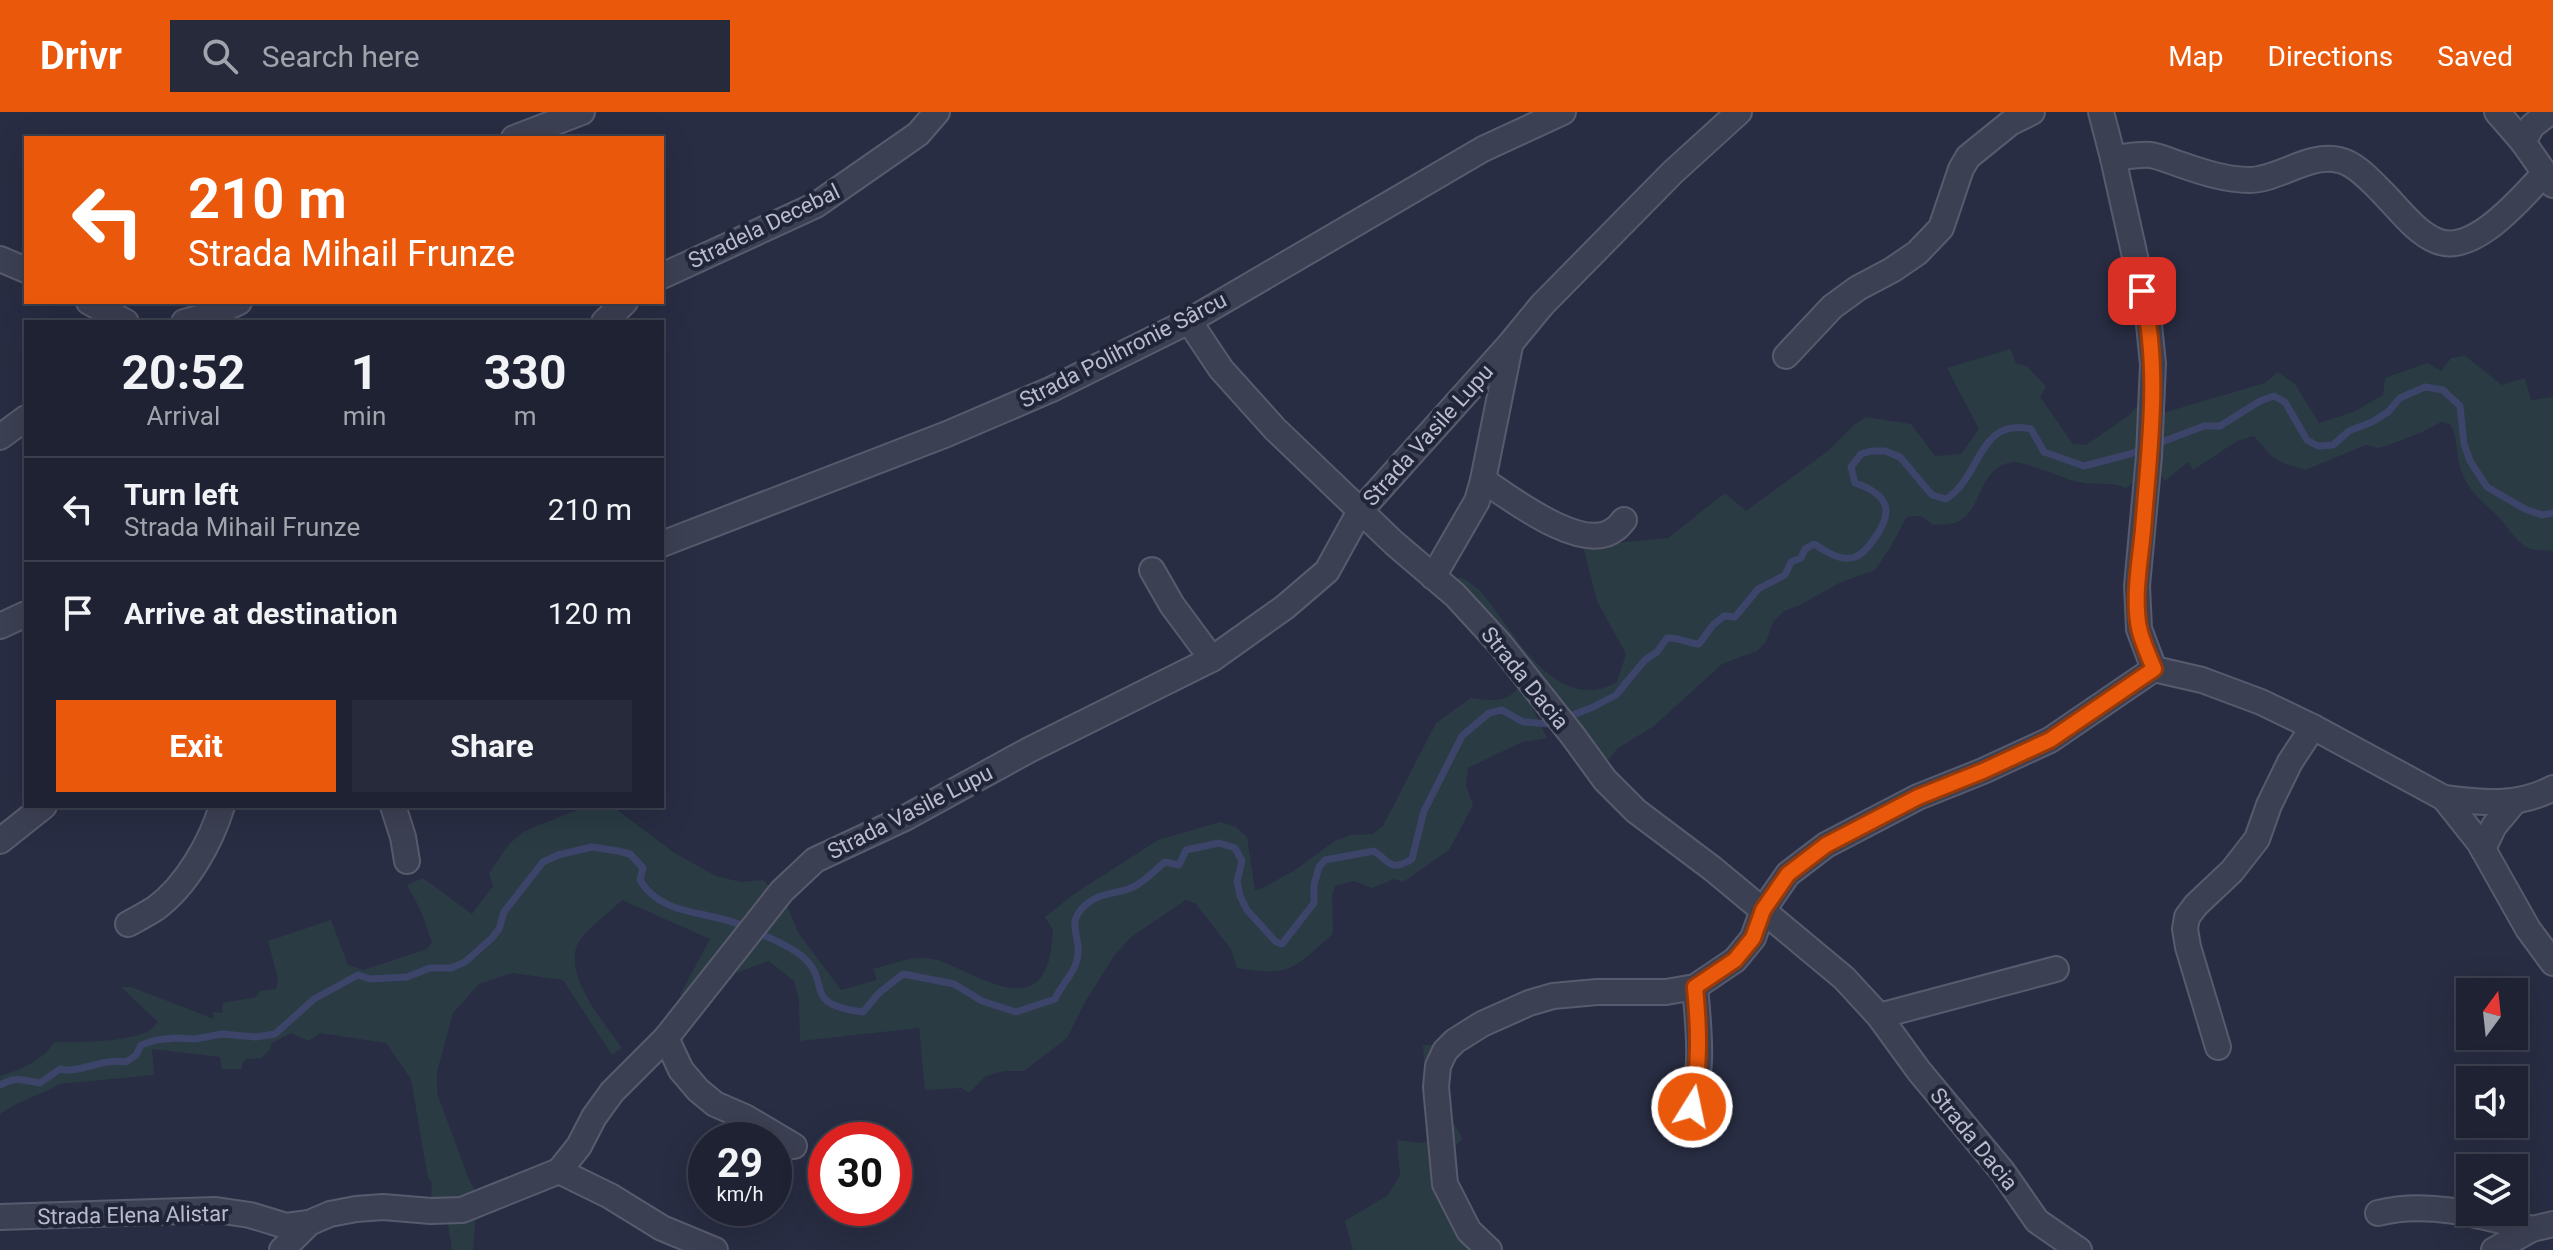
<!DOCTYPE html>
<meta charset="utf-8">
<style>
body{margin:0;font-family:Roboto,sans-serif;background:#262a3a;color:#f1f3f6;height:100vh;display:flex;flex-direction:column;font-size:30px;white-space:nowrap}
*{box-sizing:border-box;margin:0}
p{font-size:26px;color:#a1a4ac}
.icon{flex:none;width:44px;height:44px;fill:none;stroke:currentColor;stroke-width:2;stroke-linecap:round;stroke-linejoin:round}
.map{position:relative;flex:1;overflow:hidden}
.drawer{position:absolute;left:24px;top:208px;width:640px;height:488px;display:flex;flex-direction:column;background:#1e2232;border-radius:0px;box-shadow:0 8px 32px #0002,0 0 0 2px #3c3f4d}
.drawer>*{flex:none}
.guide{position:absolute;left:24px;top:24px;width:640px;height:168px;border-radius:0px;box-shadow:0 8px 32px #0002,0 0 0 2px #3c3f4d;background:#ea580c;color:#fff;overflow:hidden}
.needle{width:52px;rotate:15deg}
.tools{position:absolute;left:2456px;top:866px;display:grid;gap:16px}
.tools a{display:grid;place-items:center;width:72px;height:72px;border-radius:0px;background:#1e2232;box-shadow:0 8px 32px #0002,0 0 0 2px #3c3f4d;font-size:40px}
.speed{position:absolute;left:688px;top:1010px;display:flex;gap:16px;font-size:40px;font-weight:700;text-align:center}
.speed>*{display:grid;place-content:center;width:104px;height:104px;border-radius:50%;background:#1e2232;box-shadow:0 8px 32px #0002,0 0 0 2px #3c3f4d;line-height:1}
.speed small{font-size:20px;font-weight:400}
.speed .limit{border:12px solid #d22;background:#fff;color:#111}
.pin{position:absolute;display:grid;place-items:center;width:68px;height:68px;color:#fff;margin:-34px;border-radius:16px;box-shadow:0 4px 12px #0006}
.me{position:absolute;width:88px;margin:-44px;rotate:10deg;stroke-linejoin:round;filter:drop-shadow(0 0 6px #0008)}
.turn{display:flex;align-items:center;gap:28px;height:168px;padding:0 32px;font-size:36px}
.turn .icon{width:104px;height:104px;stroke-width:2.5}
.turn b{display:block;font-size:56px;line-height:68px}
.eta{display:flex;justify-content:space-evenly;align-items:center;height:136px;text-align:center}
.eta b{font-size:48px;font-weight:700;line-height:56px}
.action{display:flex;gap:16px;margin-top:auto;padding:16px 32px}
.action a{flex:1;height:92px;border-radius:0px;background:#ea580c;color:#fff;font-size:32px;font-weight:700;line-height:92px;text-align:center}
.action a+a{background:#262a3a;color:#f1f3f6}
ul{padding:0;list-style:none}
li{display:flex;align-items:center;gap:24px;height:104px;padding:0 32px;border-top:2px solid #3c3f4d}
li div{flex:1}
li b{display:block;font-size:30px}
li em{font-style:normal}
header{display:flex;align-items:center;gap:48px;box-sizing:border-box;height:112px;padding:0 40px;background:#ea580c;color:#fff}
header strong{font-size:38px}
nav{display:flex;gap:44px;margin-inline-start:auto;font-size:28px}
.search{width:560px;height:72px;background:#262a3a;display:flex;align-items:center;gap:20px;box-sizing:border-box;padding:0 28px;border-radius:0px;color:#a1a4ac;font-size:30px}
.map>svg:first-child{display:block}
.green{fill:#2a3b44}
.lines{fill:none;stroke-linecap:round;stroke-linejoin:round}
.stream{stroke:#3c446a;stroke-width:7}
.minor-casing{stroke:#585b6d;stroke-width:28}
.minor{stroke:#3c4053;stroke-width:24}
.route-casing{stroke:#983908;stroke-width:20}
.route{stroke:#ea580c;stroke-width:14}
.labels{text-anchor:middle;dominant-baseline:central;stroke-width:8;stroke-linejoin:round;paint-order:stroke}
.street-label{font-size:22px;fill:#babccd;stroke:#212538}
</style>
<header>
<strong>Drivr</strong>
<div class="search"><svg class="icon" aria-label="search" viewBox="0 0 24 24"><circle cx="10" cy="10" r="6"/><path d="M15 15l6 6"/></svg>Search here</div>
<nav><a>Map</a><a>Directions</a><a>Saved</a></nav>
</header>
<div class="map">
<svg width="2553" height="1138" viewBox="0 0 2553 1138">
<rect width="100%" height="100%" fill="#282d43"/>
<!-- green -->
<g class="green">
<path d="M 2010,237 L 2016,251 L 2028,255 L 2046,275 L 2040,285 L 2073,332 L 2086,333 L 2128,304 L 2141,290 L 2133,371 L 2126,376 C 2112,369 2093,374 2078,370 C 2066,367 2022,349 2013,350 C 1976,356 1985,397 1957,410 C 1950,413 1941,412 1933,413 C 1923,404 1918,402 1906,406 L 1890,436 L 1875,458 L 1839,471 L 1800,493 L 1784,499 L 1773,510 L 1766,530 L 1757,539 L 1722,552 L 1654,614 L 1617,637 L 1608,648 L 1454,468 L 1461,465 C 1468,470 1476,474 1481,480 C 1511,514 1545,588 1600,577 C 1606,576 1612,572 1617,570 L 1626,542 L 1597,489 L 1583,434 L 1668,426 L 1725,381 L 1746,399 L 1828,339 L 1854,313 L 1866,305 L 1911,312 L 1935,344 L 1961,342 L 1979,317 L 1947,256 Z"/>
<path d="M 2465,244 L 2502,273 L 2525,266 L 2531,288 L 2553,285 L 2553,439 C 2546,438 2535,439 2528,436 C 2517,430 2510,418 2502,409 C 2485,389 2469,384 2460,355 C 2456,340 2458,326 2450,312 L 2441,310 L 2422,320 L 2394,331 L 2379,336 L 2366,333 L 2305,358 L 2283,351 L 2270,343 L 2254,324 L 2237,329 L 2193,358 L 2188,350 L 2165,369 L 2158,357 L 2162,304 L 2166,300 L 2265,271 L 2278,260 L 2295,272 L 2319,311 L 2353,300 L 2383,283 L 2385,266 L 2427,251 L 2441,259 L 2451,246 Z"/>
<path d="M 1520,571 L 1547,626 L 1522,630 L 1468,656 L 1466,673 L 1473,693 L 1449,738 L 1403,770 L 1394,767 L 1372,776 L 1354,769 L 1335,774 L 1332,783 L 1333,822 C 1292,857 1292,865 1237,856 L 1231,837 L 1195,791 L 1186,788 L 1131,825 L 1114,844 L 1085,890 L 1067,926 L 1024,959 L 1004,959 L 986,964 L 969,981 L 962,976 L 925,978 L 919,916 L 800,929 L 799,888 L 794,869 L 769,849 L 736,861 L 699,904 L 680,883 L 710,827 L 622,788 C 610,800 589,815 580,828 C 559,859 605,912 622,936 L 612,943 L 563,868 L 512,861 L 479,872 L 453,901 L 437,960 L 437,981 L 469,1068 L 478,1083 L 449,1091 L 431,1087 L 432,1070 L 428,1066 L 411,967 L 386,931 L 320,921 L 309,929 L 291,921 L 272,931 L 269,939 L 261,946 L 246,947 L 242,952 L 242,957 L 222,957 L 220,945 L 152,937 L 154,963 L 59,972 C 40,984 19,988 0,1002 L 0,964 C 20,958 43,949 54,930 C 77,931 128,930 149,919 C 152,917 155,913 158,910 L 121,875 L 131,875 L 214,907 L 213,900 L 222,901 L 223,891 L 256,885 L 260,879 L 276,877 L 278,867 L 268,829 L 331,808 L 348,853 L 363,858 L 427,837 L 432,830 L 420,797 L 407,773 L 423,766 L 472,802 L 493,774 L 489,761 L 510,731 L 525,719 L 580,697 L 582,694 L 612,694 L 673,740 L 716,764 L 741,770 L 763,768 L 786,792 L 799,822 L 841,878 L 877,868 L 873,857 C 889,853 911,844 927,846 C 963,850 1031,911 1049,848 C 1051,839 1052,828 1053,818 L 1045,805 L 1074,782 L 1158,728 L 1220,710 L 1236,715 L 1247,725 L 1255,778 L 1260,777 L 1292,760 L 1335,729 L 1351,723 L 1373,722 L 1383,714 L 1436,611 L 1471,586 C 1489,589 1512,592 1520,571 Z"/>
<path d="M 1423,933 L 1436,933 L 1460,940 L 1446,961 L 1446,999 L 1463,1027 L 1449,1038 L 1448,1048 L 1470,1112 L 1502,1138 L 1353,1138 L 1345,1109 L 1388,1083 L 1400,1063 L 1397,1028 L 1421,1031 L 1433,1028 L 1426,986 Z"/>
<path d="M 476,1101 L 473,1138 L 452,1138 L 447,1106 Z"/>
</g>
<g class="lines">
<!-- stream -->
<g class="stream">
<path d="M 757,820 C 771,827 791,834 803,845 C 833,872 800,892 863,900 L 879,881 L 903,862 L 954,872 L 982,889 L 1016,900 L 1055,887 C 1063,869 1080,857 1078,836 C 1077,817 1067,808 1088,791 C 1101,780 1121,782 1135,774 C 1146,768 1156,757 1165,750 L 1179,753 L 1186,738 L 1219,731 L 1235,736 L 1242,749 L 1237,769 L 1240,784 L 1247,798 L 1276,830 L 1282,832 L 1314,791 L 1314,773 L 1319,755 L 1325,748 L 1374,739 C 1391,751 1390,760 1412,747 L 1424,699 L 1462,624 L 1489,601 L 1502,598 L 1523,610 L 1550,612 L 1593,595 L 1616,583 L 1645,548 L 1657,540 L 1667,526 C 1678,525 1687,531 1699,532 L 1713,513 L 1724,504 L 1735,505 L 1758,477 L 1785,463 L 1791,450 L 1801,446 L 1805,437 L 1814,432 C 1826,439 1840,450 1855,445 C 1863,442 1870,433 1874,427 C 1895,399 1888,382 1855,371 L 1851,355 L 1861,342 L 1871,339 L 1885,339 L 1900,345 L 1932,383 L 1946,387 C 1981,366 1978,305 2031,317 L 2044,340 L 2084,354 L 2130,342 L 2204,314 L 2220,314 L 2260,289 L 2274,284 L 2285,290 L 2307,328 L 2318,334 L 2333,333 L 2349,319 L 2372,310 L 2388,300 L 2400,286 L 2425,275 L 2443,278 L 2460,294 L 2464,332 L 2470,349 L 2487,375 L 2525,397 L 2542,403 L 2553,401"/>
<path d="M 0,973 C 18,964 22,968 40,971 L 60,957 C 79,962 101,946 126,950 L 136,943 L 141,933 L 156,928 L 176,926 L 195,927 L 222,922 L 256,925 L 275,922 L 314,887 L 358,863 L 370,867 L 407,865 L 430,856 L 451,856 L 465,850 L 492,826 L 499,817 L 504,800 L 543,750 L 558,743 L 592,735 L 618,739 L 630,742 L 643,756 L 640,768 C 662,806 711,798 746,815"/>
</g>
<!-- minor casing -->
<g class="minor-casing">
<g id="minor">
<path d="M 2101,0 L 2113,46 L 2148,203 L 2153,252 L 2149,344 L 2137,474 L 2139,517 L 2154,557 L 2202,568 L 2261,590 L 2313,615 L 2444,686 L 2479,730 L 2528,817 L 2553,851"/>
<path d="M 2497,0 L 2523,30 L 2553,73"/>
<path d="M 514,26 L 582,0"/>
<path d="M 2523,30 L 2532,14 L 2550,0"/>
<path d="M 2113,46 C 2125,45 2138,42 2150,43 C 2159,44 2170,49 2179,52 C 2202,60 2226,68 2250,68 C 2280,67 2309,41 2339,48 C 2355,51 2371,69 2382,80 C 2398,96 2415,120 2437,129 C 2474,144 2522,85 2545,61"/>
<path d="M 0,147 L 26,158"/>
<path d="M 662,164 L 816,93 L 918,22 L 937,0"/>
<path d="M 89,190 L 126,210"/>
<path d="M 1189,209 L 1221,257 L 1275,317 L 1394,431 L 1455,483 L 1500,532 L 1573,624 L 1605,668 L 1636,699 L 1713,757 L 1844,866 L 1879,904 L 1919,959 L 2003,1060 L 2037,1109 L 2079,1138"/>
<path d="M 184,210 L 216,201 L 239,190"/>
<path d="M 604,210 L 625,190"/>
<path d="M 1786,244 L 1832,195 L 1858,176 L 1892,158 L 1917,141 L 1941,116 L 1961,57 L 1968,45 L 2010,11 L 2032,0"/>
<path d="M 0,325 L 26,306"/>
<path d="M 1483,368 C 1510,386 1584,443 1615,417 C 1619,415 1621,411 1624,408"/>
<path d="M 662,432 L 947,322 L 1052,277 L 1189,209 L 1483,37 L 1563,0"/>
<path d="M 1152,458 L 1172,493 L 1212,547"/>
<path d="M 1433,465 L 1477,389 L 1483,368 L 1510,234"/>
<path d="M 0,514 L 26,502"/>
<path d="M 2444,686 C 2482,691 2518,695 2553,676"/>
<path d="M 393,694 L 403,725 L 407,749"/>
<path d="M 0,729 L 44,694"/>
<path d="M 2483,737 L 2494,714 L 2514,690"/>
<path d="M 128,812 C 137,807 147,802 156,796 C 187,773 211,730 222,694"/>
<path d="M 1879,904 L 2056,857"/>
<path d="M 666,926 L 681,958 L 698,978 L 715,992 L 745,1005 L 794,1034"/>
<path d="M 2218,935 L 2188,835 L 2185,817 L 2187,805 L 2196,793 L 2232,759 L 2257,727 L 2269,693 L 2290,650 L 2313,615"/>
<path d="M 1683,1011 C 1706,970 1699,920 1695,875"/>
<path d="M 559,1059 L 579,1034 L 594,1005 L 612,980 L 666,926 L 782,779 L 815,748 L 905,706 L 1029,638 L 1212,547 L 1285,495 L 1327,459 L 1360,399 L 1510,232 L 1542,193 L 1673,60 L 1739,0"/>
<path d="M 2378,1101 C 2429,1088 2483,1104 2532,1117"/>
<path d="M 0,1105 L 216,1098 L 250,1103 L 286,1114 L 309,1111 L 330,1102 L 356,1097 L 383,1095 L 431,1099 L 462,1098 L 559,1059 L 610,1084 L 662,1116 L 715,1138"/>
<path d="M 282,1138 L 309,1111"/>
<path d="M 1489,1138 L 1469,1119 L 1445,1072 L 1436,975 L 1438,954 L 1445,939 L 1455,929 L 1482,912 L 1529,891 L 1553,884 L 1597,880 L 1666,880 L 1695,875 L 1735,848 L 1753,826 L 1763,798 L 1788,762 L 1826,733 L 1918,685 L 1983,659 L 2050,628 L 2154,557"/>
<path d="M 2494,1138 L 2532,1117 L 2553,1112"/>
</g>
</g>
<!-- minor -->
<use href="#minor" class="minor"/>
</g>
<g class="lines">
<!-- route casing -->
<g class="route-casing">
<path id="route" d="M 1692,995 C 1700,953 1699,917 1695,875 L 1735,848 L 1753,826 L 1763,798 L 1788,762 L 1826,733 L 1918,685 L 1983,659 L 2050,628 L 2154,557 C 2149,544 2142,530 2139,516 C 2133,484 2140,450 2143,418 C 2149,339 2161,256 2142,179"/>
</g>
<!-- route -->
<use href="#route" class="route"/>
</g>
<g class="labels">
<!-- street labels -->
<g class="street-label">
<text transform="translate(764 114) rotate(-26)">Stradela Decebal</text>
<text transform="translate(1123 238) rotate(-27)">Strada Polihronie Sârcu</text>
<text transform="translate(1428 323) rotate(-48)">Strada Vasile Lupu</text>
<text transform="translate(1525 566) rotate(51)">Strada Dacia</text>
<text transform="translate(910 700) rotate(-27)">Strada Vasile Lupu</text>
<text transform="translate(1974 1027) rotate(51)">Strada Dacia</text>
<text transform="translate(133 1103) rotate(-1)">Strada Elena Alistar</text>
</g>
</g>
</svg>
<div class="tools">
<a><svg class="needle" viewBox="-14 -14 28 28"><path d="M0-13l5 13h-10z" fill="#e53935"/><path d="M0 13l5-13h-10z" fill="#a1a4ac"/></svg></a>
<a><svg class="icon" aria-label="sound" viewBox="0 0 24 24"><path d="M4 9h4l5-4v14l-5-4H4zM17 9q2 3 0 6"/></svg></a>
<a><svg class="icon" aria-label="layers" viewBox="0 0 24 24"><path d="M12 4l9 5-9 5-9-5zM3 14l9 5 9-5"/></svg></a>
</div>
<div class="speed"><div>29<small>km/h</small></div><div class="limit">30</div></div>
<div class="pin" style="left:2142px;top:179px;background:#d93025"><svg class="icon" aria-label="arrive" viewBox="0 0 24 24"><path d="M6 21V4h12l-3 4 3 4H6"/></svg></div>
<svg class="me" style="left:1692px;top:995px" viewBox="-20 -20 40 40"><circle r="17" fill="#ea580c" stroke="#fff" stroke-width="3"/><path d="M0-11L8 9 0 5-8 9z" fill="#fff"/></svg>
<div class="guide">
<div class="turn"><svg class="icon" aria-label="left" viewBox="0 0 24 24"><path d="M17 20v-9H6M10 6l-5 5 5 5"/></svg><div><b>210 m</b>Strada Mihail Frunze</div></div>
</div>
<section class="drawer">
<div class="eta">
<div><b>20:52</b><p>Arrival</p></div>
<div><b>1</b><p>min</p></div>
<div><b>330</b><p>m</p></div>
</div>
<ul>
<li><svg class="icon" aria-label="left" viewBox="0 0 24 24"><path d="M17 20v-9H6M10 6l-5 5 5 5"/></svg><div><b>Turn left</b><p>Strada Mihail Frunze</p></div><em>210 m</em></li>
<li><svg class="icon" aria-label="arrive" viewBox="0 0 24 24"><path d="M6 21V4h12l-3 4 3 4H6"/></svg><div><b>Arrive at destination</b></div><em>120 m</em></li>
</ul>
<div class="action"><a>Exit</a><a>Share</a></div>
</section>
</div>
